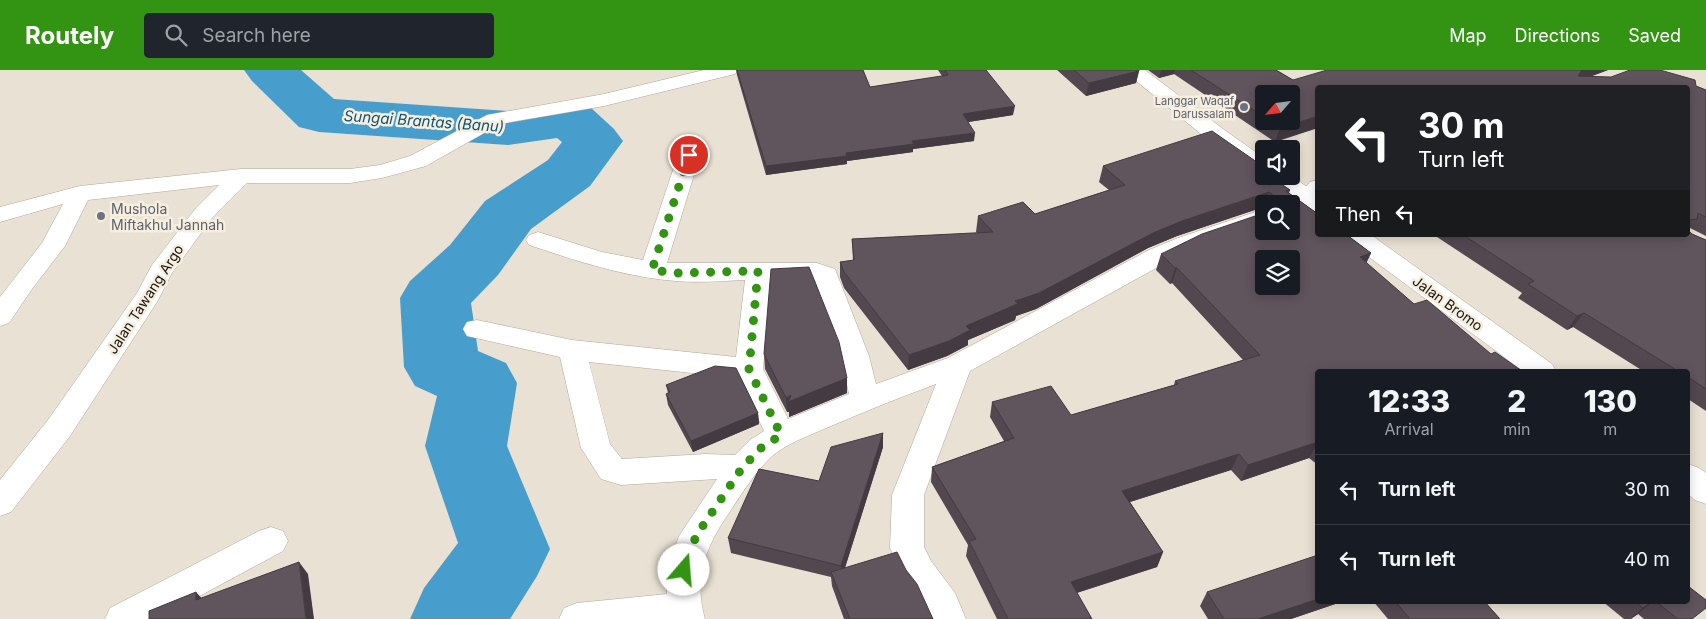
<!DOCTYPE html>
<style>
body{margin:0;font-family:Inter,sans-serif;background:#20242c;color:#f1f3f6;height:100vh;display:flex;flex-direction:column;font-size:19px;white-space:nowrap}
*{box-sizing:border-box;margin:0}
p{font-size:16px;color:#9ea1a6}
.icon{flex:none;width:28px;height:28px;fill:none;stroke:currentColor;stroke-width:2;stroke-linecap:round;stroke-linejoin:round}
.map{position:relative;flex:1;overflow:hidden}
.sheet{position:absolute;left:1315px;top:299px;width:375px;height:235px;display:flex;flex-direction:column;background:#171b24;border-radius:5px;box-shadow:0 2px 12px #0003}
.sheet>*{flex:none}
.hud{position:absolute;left:1315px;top:15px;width:375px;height:152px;border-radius:5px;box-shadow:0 2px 12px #0003;background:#202124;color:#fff;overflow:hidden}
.needle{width:32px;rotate:242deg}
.fabs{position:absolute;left:1255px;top:15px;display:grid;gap:10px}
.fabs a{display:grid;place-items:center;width:45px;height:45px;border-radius:5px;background:#171b24;box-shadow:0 2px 12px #0003;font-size:25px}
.pin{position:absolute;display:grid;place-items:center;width:42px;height:42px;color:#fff;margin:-21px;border:2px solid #fff;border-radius:50%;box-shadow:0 1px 5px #0007}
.me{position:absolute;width:55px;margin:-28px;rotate:18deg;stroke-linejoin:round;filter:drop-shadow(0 0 4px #0008)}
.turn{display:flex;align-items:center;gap:18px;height:105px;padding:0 20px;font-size:22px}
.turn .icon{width:65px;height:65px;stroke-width:2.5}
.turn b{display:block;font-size:35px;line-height:42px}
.then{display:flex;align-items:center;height:48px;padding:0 20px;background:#0003;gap:10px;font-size:19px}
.eta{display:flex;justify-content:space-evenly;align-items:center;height:85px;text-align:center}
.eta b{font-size:30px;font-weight:800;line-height:35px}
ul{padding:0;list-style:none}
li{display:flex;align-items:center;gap:15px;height:70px;padding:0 20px;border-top:1px solid #363941}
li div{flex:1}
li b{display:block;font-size:19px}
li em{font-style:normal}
header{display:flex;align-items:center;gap:30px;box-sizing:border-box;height:70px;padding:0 25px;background:#339413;color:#fff}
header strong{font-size:24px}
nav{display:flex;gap:28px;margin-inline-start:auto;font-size:18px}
.search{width:350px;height:45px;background:#20242c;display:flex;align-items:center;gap:12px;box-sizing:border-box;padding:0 18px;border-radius:5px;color:#9ea1a6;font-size:19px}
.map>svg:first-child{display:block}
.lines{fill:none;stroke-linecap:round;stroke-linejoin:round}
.river{fill:#479dcc;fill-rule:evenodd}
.minor-casing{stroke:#b1a99b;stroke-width:1}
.primary-casing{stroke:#b1a99b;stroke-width:1}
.minor{fill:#fff;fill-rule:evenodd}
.primary{fill:#fff;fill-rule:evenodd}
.wall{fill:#534850;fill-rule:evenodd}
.shaded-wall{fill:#433b41}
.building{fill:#60545d;stroke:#433b41;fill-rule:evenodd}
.route{stroke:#339413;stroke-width:9;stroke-dasharray:0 16.2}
.worship-dot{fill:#6b7280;stroke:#f6efe0;stroke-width:2}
.labels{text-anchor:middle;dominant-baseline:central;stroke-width:5;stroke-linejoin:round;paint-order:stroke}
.far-worship-label{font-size:11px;fill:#5b616d;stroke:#f6efe0;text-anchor:end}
.worship-label{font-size:14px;fill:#5b616d;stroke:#f6efe0;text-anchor:start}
.street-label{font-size:14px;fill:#191611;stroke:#f6efe0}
.water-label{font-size:15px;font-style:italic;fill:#0e5373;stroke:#f6efe0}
</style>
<header>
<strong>Routely</strong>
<div class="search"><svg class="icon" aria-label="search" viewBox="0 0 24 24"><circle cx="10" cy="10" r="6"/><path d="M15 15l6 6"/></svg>Search here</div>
<nav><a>Map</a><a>Directions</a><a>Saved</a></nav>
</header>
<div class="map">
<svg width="1706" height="549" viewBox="0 0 1706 549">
<rect width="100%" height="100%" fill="#e9e1d3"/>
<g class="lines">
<!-- river -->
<path class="river" d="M 244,0 L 301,0 L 334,29 L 508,41 L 570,32 L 590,37 L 614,59 L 623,71 L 590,116 L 531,159 L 498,205 L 471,233 L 478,281 L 506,293 L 517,313 L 507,376 L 550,479 L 537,506 L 510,549 L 410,549 L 424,518 L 458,473 L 425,376 L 437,326 L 415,316 L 404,297 L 400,228 L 410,211 L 450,175 L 485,131 L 548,90 L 562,72 L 557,68 L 508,75 L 319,62 L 299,57 L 252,11 Z"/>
<!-- minor casing -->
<g class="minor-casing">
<g id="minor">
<path d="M 704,0 L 738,0 L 735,4 L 604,36 L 500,54 L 426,96 L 382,108 L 350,113 L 247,113 L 212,148 L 172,203 L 157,232 L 70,366 L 11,442 L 0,446 L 0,410 L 48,350 L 137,223 L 152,195 L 196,138 L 219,115 L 88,130 L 65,176 L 32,219 L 9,253 L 0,256 L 0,227 L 42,173 L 63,134 L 0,152 L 0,137 L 80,116 L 241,99 L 350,99 L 380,95 L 410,86 L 487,45 L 604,24 Z"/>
<path d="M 1123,0 L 1145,0 L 1223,59 L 1264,88 L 1264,105 L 1256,103 L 1207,69 Z"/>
<path d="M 689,78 L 697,80 L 700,85 L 667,193 L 817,193 L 835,199 L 869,286 L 876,314 L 948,288 L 1149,180 L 1178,168 L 1264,139 L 1264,154 L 1196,178 L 1167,192 L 970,301 L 924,425 L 924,477 L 931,491 L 955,523 L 966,549 L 930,549 L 928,541 L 907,513 L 890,478 L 892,425 L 936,314 C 898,328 861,343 824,359 C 806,367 785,374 770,388 C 752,406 739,428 725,449 C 704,481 694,510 705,549 L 559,549 L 564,538 L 577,533 L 667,524 L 667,500 L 679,466 L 717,409 L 621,415 L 601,409 L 581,378 L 560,287 L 467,266 L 463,259 L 467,252 L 477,250 L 572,270 L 736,287 L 745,210 C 722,211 698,213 676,211 C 625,207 577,191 529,175 L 526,170 L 529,165 L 538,162 L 602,182 L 643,190 L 678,85 L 681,80 ZM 804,209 L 815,210 L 841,286 L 849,324 L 788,349 L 763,299 L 771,210 ZM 589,292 L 739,308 L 764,361 L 750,370 L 735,385 L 705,384 L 622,389 L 610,374 Z"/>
<path d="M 1264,106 L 1291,106 L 1316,123 L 1318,131 C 1302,142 1280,119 1267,111 Z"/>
<path d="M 271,457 L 283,461 L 288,471 L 283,481 L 157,549 L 105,549 L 110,538 L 259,461 Z"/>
</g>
</g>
<!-- primary casing -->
<g class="primary-casing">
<g id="primary">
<path d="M 1318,110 L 1318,145 C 1307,142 1301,138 1296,128 L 1310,112 Z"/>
<path d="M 1343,165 L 1371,165 L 1552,294 L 1556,301 L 1523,301 L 1346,170 Z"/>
<path d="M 1688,394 L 1699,398 L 1706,403 L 1706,434 L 1695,430 L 1688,424 Z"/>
</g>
</g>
<!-- minor -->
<use href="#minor" class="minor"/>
<!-- primary -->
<use href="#primary" class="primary"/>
</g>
<!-- wall -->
<g class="wall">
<path d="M 736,0 L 863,0 L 870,17 L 942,6 L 938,0 L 986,0 L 1013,45 L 968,52 L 974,71 L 913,79 L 913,82 L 847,91 L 847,94 L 766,105 L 737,5 Z"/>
<path d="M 1057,0 L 1139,0 L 1139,1 L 1136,13 L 1086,26 Z"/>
<path d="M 1148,0 L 1276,0 L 1293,10 L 1608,0 L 1590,7 L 1696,16 L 1706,20 L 1706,166 L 1690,158 L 1688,161 L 1692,164 L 1706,170 L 1706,341 L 1688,329 L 1688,301 L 1643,301 L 1573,257 L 1567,260 L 1518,228 L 1522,223 L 1434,165 L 1688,165 L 1688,18 L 1318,18 L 1275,72 L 1174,4 L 1159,8 ZM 1264,24 L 1291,51 L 1264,51 Z"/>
<path d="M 1103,96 L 1272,106 L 1271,107 L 1290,120 L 1289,123 L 1371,183 L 1366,193 L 1414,234 L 1491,284 L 1522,301 L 1318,301 L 1318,395 L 1309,388 L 1241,411 L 1231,400 L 1130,432 L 1163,482 L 1157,497 L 1077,523 L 1092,549 L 997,549 L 966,486 L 968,475 L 931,412 L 932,397 L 1004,371 L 990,347 L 992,332 L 1071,345 L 1174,315 L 1175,311 L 1243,290 L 1172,213 L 1170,214 L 1156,200 L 1161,184 L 1291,134 L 1264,134 L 1264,137 L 1177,166 L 1148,178 L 1036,239 L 1016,246 L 1015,250 L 1013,251 L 968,270 L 968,275 L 947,286 L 908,300 L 844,218 L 840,207 L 840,192 L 853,191 L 852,169 L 977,163 L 976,162 L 978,146 L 1035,144 L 1109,120 L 1099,112 Z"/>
<path d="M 764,284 L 847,308 L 847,323 L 789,347 L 789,342 L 787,342 L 765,299 Z"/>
<path d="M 666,315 L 758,343 L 759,354 L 693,382 L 668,335 L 666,324 L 668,323 Z"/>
<path d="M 883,363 L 883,377 L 845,498 L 906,500 L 933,549 L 844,549 L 832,516 L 831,507 L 731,483 L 728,468 L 819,411 Z"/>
<path d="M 1207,522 L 1318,531 L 1344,531 L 1291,549 L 1208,549 L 1200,536 Z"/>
<path d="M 1373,531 L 1484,531 L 1500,549 L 1388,549 Z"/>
<path d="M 1602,531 L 1688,531 L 1692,549 L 1644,549 L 1638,544 L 1631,549 L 1624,549 Z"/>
</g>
<!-- shaded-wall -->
<g class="shaded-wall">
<path d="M 1161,0 L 1175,0 L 1174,4 L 1159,8 Z"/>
<path d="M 1582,0 L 1608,0 L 1574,12 Z"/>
<path d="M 1139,1 L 1136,13 L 1086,26 L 1089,13 Z"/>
<path d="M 1015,36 L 1013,45 L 962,53 L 963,44 Z"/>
<path d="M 1318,46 L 1318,58 L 1275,72 L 1280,58 Z"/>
<path d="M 975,63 L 974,71 L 913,79 L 913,82 L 847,91 L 847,94 L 766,105 L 766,96 L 912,71 Z"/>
<path d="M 1269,122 L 1265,134 L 1264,134 L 1263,137 L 1177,166 L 1148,178 L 1036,239 L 1016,246 L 1015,250 L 968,270 L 968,275 L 947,286 L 908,300 L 909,285 L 1153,163 L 1182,151 Z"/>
<path d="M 1371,183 L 1364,198 L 1360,187 Z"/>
<path d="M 1175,198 L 1177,198 L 1172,213 L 1170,214 Z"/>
<path d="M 1584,243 L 1573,257 L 1567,260 L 1577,246 Z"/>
<path d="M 847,308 L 847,323 L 789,347 L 789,342 L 787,342 L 786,328 Z"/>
<path d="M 758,343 L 759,354 L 693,382 L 691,371 Z"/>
<path d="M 883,363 L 883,377 L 841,510 L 841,496 Z"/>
<path d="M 1318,372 L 1309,388 L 1241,411 L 1248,395 Z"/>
<path d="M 1239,384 L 1231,400 L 1117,436 L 1122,421 Z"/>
<path d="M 1163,482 L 1157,497 L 1066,526 L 1071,512 Z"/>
<path d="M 299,492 L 308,504 L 314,549 L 306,549 Z"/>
<path d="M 196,522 L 207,534 L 196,530 Z"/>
<path d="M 1318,529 L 1318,531 L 1344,531 L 1291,549 L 1258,549 Z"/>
<path d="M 1653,531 L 1638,544 L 1630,549 L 1643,538 Z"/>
</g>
<!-- building -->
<g class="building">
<path d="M 737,0 L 863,0 L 870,17 L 948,5 L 945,0 L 986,0 L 1015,36 L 963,44 L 975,63 L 912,71 L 914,74 L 846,83 L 847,86 L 766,96 Z"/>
<path d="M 1074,0 L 1139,0 L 1139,1 L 1089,13 Z"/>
<path d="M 1191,0 L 1276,0 L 1293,10 L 1327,0 L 1582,0 L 1578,6 L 1611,7 L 1630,0 L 1660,0 L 1695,10 L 1696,16 L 1706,20 L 1706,147 L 1698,143 L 1697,149 L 1688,150 L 1688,18 L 1318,18 L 1318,46 L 1280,58 L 1270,51 L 1291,51 L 1291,24 L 1264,24 L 1264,47 Z"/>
<path d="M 1212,61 L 1264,97 L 1264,106 L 1270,106 L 1290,120 L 1286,121 L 1318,144 L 1318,165 L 1347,165 L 1371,183 L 1360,187 L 1414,234 L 1427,230 L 1491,284 L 1495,282 L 1522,301 L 1318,301 L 1318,372 L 1248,395 L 1239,384 L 1122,421 L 1163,482 L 1071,512 L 1092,549 L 1008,549 L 969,471 L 976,469 L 932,397 L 1014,368 L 992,332 L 1051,316 L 1071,345 L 1178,314 L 1175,311 L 1260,285 L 1177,198 L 1175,198 L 1161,184 L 1202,164 L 1264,143 L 1264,161 L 1291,161 L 1291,134 L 1271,134 L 1272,124 L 1269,122 L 1182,151 L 1153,163 L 1039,223 L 1015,231 L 1018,234 L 1015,235 L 966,256 L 970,260 L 949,271 L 909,285 L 844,202 L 840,192 L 854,190 L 852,169 L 993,162 L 978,146 L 1023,132 L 1035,144 L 1125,115 L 1103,96 ZM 1264,189 L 1291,189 L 1291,216 L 1264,216 Z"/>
<path d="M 1688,160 L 1692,164 L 1706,170 L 1706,319 L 1688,307 L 1688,301 L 1678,301 L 1584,243 L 1577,246 L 1528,214 L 1534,211 L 1463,165 L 1688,165 Z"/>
<path d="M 809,197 L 839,272 L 847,308 L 788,332 L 791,325 L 786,328 L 764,284 L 771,199 Z"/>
<path d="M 715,296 L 736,298 L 758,343 L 691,371 L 666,324 L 670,322 L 666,315 Z"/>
<path d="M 883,363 L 841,496 L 728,468 L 759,399 L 819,411 L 831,377 Z"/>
<path d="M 897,482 L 906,500 L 917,514 L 933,549 L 850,549 L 831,502 Z"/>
<path d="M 1318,485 L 1318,529 L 1258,549 L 1224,549 L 1207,522 Z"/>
<path d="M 299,492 L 306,549 L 149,549 L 149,541 L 196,522 L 196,530 Z"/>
<path d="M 1688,516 L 1706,530 L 1706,538 L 1692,549 L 1678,549 L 1655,531 L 1688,531 Z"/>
<path d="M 1395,531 L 1484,531 L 1500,549 L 1410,549 Z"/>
<path d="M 1634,531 L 1653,531 L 1643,538 Z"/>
</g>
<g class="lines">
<!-- route -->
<path class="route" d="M 684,500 L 696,466 L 742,398 L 761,378 L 781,365 L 749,299 L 758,201 L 677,203 L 652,200 L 689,85"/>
</g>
<!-- markers -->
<g class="worship-dot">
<circle cx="1244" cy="37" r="5"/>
<circle cx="101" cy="146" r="5"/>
</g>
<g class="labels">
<!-- far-worship labels -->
<g class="far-worship-label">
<text x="1234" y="31">Langgar Waqaf<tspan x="1234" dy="13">Darussalam</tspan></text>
</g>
<!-- worship labels -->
<g class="worship-label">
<text x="111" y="138">Mushola<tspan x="111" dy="16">Miftakhul Jannah</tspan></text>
</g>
<!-- street labels -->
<g class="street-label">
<text transform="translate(145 229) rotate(-57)">Jalan Tawang Argo</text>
<text transform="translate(1448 233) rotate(36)">Jalan Bromo</text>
</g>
<!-- water labels -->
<g class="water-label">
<text transform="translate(424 51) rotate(4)">Sungai Brantas (Banu)</text>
</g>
</g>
</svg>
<div class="fabs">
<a><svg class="needle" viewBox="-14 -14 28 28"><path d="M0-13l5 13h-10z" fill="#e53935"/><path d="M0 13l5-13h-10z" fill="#9ea1a6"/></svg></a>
<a><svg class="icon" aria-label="sound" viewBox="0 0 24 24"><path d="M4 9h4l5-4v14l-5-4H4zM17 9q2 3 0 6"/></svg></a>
<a><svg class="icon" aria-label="search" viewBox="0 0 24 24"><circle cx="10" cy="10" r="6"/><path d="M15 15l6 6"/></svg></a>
<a><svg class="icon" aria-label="layers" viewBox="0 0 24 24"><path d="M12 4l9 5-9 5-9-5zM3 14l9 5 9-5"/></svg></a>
</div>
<div class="pin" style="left:689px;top:85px;background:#d93025"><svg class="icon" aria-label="arrive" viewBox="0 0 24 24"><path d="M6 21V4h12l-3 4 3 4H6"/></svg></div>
<svg class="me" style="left:684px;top:500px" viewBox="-20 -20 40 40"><circle r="19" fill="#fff"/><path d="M0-13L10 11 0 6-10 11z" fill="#339413"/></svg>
<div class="hud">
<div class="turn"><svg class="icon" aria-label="left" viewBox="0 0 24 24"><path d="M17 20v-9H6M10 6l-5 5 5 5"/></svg><div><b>30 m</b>Turn left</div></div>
<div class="then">Then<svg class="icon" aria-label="left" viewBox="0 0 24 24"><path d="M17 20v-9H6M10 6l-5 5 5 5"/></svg></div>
</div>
<section class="sheet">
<div class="eta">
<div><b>12:33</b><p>Arrival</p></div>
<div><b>2</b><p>min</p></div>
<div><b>130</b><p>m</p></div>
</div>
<ul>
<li><svg class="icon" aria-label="left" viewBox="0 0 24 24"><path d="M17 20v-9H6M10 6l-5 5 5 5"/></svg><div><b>Turn left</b></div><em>30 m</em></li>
<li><svg class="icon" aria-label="left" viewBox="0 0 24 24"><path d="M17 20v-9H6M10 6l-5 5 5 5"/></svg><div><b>Turn left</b></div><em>40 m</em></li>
</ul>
</section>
</div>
